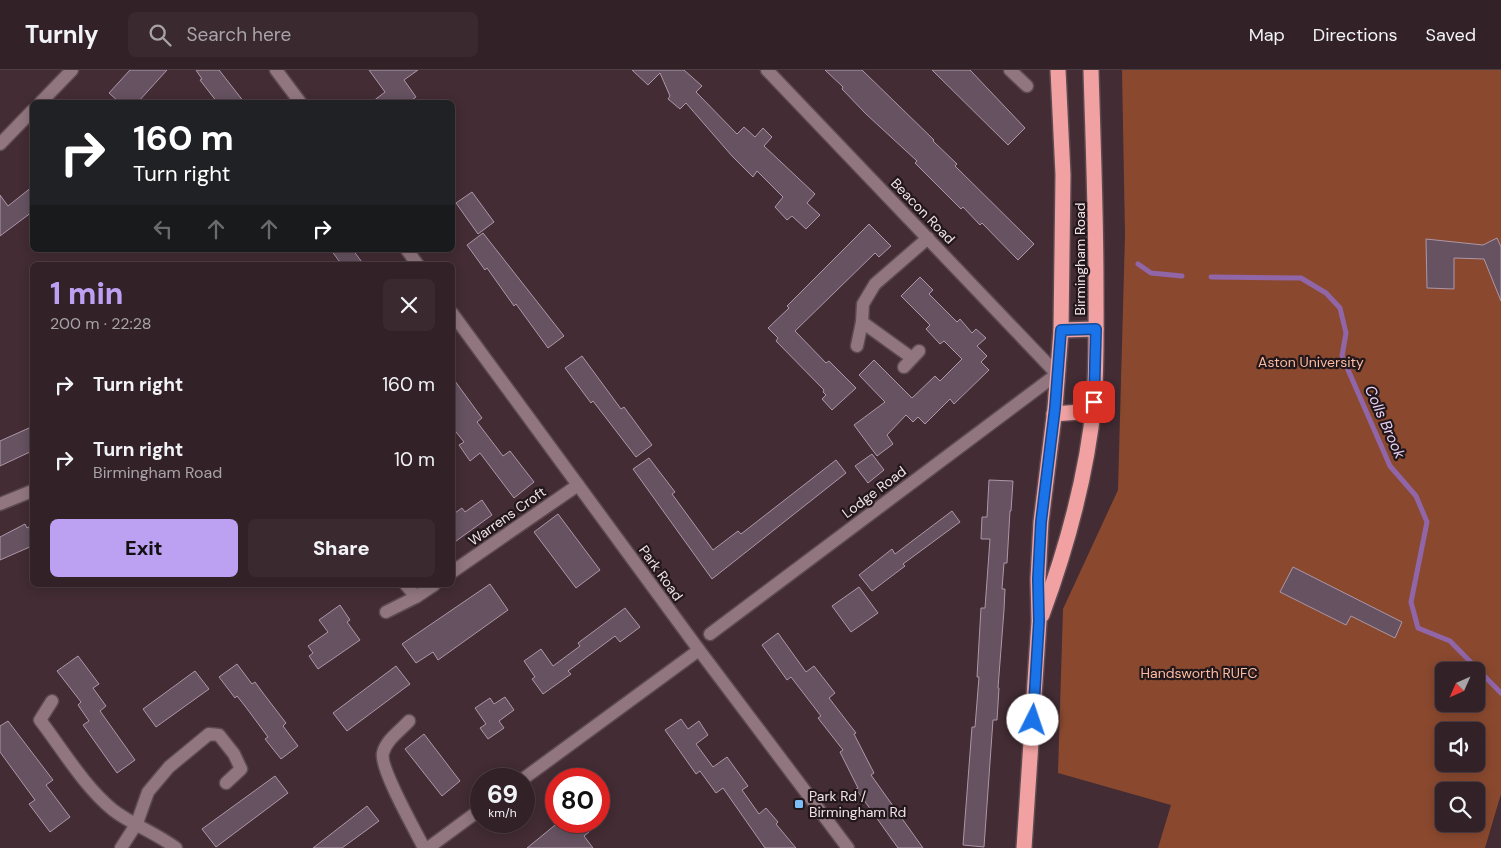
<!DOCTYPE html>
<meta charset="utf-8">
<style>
body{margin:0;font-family:"DM Sans",sans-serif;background:#3a292f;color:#f1f3f6;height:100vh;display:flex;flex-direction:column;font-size:19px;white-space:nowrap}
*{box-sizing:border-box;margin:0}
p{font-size:16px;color:#a8a3a7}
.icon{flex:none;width:28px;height:28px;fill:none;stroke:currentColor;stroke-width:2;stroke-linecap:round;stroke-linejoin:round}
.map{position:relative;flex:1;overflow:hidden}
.drawer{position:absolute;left:30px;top:192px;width:425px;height:325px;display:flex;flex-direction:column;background:#322127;border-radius:8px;box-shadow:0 2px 12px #0003,0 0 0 1px #4d3e44}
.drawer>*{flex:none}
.banner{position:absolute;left:30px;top:30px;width:425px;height:152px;border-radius:8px;box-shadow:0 2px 12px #0003,0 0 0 1px #4d3e44;background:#202124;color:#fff;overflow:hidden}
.needle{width:32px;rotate:225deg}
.controls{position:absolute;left:1435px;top:592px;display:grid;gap:10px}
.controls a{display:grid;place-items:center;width:50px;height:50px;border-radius:8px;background:#322127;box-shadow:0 2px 12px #0003,0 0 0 1px #4d3e44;font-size:25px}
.speed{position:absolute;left:470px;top:698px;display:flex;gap:10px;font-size:25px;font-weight:700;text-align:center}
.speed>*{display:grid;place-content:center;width:65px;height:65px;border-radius:50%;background:#322127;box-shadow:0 2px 12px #0003,0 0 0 1px #4d3e44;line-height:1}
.speed small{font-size:12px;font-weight:400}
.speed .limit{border:8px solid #d22;background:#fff;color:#111}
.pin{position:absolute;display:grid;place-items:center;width:42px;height:42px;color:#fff;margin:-21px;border-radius:10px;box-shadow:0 2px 8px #0006}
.me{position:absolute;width:55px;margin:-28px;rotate:4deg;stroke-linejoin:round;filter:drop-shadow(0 0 4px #0008)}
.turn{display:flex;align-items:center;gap:18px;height:105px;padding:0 20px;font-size:22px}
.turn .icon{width:65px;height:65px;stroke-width:2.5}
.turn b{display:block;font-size:35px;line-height:42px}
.lanes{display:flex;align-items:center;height:48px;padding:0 20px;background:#0003;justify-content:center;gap:25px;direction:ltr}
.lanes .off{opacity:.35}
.round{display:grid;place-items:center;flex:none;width:52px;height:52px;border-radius:8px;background:#3a292f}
.head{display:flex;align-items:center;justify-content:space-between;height:85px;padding:0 20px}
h1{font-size:30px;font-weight:800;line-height:38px;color:#bca0f2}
.primary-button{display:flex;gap:10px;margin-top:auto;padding:10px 20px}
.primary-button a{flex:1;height:58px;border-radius:8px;background:#bca0f2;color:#111;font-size:20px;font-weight:800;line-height:58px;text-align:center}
.primary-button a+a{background:#3a292f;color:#f1f3f6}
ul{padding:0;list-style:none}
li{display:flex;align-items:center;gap:15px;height:75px;padding:0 20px}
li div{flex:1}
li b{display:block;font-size:19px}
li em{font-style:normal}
header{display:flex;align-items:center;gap:30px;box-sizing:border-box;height:70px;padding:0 25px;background:#322127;border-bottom:1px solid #4d3e44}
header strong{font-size:24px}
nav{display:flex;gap:28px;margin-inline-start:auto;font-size:18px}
.search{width:350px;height:45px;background:#3a292f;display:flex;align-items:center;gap:12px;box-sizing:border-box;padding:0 18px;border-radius:8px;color:#a8a3a7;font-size:19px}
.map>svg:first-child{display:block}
.green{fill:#8a492f;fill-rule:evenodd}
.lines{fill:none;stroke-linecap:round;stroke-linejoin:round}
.stream{stroke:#9166a9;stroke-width:5}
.building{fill:#665261;stroke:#ad97a8}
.minor-casing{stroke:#5d4a50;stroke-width:15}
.highway-casing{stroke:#5d4a50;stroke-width:18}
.minor{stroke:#91767f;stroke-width:12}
.highway{stroke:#f1a1a1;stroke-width:15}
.route-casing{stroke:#114b97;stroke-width:12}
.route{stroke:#1a73e8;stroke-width:9}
.poi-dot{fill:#7bbef8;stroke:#22181b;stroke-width:2}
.labels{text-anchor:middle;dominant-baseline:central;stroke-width:4.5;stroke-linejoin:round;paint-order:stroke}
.street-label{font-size:14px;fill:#f2e2e7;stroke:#22181b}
.park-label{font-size:14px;fill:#fdbba2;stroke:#22181b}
.poi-label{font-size:14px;fill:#f2e2e7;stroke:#22181b;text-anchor:start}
.water-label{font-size:15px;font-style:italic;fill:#ebd3f9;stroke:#22181b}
</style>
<header>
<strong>Turnly</strong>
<div class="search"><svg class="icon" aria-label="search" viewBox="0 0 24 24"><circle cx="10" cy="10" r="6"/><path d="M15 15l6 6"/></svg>Search here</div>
<nav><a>Map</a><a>Directions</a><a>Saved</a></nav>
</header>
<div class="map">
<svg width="1501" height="778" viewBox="0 0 1501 778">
<rect width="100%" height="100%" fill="#432c34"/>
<!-- green -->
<path class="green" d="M 1122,0 L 1501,0 L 1501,724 L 1485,778 L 1158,778 L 1171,735 L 1058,703 L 1063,539 L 1118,420 L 1125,165 ZM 1444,601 L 1476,601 L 1476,634 L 1444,634 ZM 1444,661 L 1476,661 L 1476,694 L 1444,694 ZM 1444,721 L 1476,721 L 1476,754 L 1444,754 Z"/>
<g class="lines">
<!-- stream -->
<g class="stream">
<path d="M 1138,194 L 1151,203 L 1182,206"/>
<path d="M 1211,207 L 1301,208 L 1326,223 L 1340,238 L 1346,263 L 1342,286 L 1390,396 L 1416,426 L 1427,452 L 1411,532 L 1418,558 L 1450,571 L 1501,623"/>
</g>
</g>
<!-- building -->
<g class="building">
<path d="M 130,0 L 167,0 L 138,32 L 119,32 L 109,23 Z"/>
<path d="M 196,0 L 219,0 L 244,32 L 217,32 L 200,10 L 202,9 Z"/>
<path d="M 369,0 L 418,0 L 404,10 L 416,27 L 409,32 L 372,32 L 385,22 Z"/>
<path d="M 632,0 L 684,0 L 702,16 L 696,22 L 737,64 L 744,57 L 755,67 L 763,58 L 772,67 L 764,76 L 815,124 L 807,133 L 820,145 L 806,159 L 792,146 L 787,150 L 775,137 L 783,127 L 757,101 L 753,107 L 732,86 L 686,33 L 680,39 L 668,29 L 670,26 L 660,3 L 648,15 Z"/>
<path d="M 825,0 L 862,0 L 934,70 L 933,71 L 957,94 L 955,96 L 1034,174 L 1018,190 L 982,153 L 980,155 L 963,137 L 961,139 L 915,93 L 917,91 L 866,44 L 842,19 L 843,17 Z"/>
<path d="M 932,0 L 970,0 L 1025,58 L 1008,75 Z"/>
<path d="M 32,117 L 32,142 L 0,166 L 0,125 L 8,136 Z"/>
<path d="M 472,122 L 494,152 L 478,164 L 456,133 Z"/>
<path d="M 869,154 L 891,176 L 879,187 L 875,183 L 795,261 L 826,293 L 829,291 L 856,318 L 832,340 L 822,329 L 826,325 L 823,322 L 824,320 L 776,271 L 778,268 L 768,258 L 789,238 L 787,236 Z"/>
<path d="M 483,163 L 564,266 L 548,278 L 516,234 L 514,236 L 487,198 L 485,200 L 467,175 Z"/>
<path d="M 1497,168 L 1501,177 L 1501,231 L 1484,189 L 1454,188 L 1454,219 L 1427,218 L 1426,169 L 1483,175 Z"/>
<path d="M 331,180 L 353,180 L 364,195 L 342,195 Z"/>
<path d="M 920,207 L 933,220 L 929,224 L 957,252 L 960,249 L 972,263 L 976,259 L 986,268 L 977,276 L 987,286 L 981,292 L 989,300 L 954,334 L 950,329 L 925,354 L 918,347 L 913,352 L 906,345 L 887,365 L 893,374 L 877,386 L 854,355 L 885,332 L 859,305 L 874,290 L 912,328 L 935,306 L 940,311 L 962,289 L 944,271 L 940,274 L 926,259 L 930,255 L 901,226 Z"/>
<path d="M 582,286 L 621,339 L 624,337 L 652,375 L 636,387 L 593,331 L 591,333 L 565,298 Z"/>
<path d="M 452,307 L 482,348 L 477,352 L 503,386 L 510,381 L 534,412 L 514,428 L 480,383 L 470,391 L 459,375 L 464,372 L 452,357 Z"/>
<path d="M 29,358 L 32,365 L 32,381 L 0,396 L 0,371 Z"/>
<path d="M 872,384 L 884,400 L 868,413 L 855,396 Z"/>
<path d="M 649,388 L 675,422 L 672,424 L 713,480 L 738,461 L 741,464 L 836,390 L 846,403 L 712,509 L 633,399 Z"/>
<path d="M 989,410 L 1013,411 L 1011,441 L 1010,441 L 1007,493 L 1004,493 L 1002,519 L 1005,519 L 1004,540 L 998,618 L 999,618 L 997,650 L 993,650 L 984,777 L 963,775 L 972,657 L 975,657 L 979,607 L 977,607 L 981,538 L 985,538 L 990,469 L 981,469 L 982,447 L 987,447 Z"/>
<path d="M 482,430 L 492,445 L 452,474 L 452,445 L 462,438 L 465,442 Z"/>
<path d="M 952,441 L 960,452 L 903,494 L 905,496 L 872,521 L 859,505 L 892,479 L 895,484 Z"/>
<path d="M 558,444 L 600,500 L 576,518 L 534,462 Z"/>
<path d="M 25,454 L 27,458 L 32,455 L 32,476 L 0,490 L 0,467 Z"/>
<path d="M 1293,497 L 1402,552 L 1395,568 L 1351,546 L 1346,555 L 1280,522 Z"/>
<path d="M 490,514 L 508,540 L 438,590 L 433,582 L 416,593 L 402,574 Z"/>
<path d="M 859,517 L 878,543 L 851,562 L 832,536 Z"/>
<path d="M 340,535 L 350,550 L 347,552 L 360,570 L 318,599 L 309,586 L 313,583 L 308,576 L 328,562 L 319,550 Z"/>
<path d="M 625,538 L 640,557 L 620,572 L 615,566 L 568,601 L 571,604 L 543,624 L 532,609 L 535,607 L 524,591 L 541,579 L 553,596 L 580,576 L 578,573 Z"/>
<path d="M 778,563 L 806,602 L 814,596 L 835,623 L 829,628 L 856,663 L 854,664 L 874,703 L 871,705 L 923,778 L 898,778 L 856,719 L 858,718 L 840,682 L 843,680 L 818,648 L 821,646 L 791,607 L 787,610 L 762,575 Z"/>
<path d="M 78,586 L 99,614 L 93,618 L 106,636 L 100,641 L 135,690 L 117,703 L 83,655 L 89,651 L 78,635 L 81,632 L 57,601 Z"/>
<path d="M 237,594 L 252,614 L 255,612 L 263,623 L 286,653 L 283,656 L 298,676 L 281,689 L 265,669 L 268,667 L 245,636 L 237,626 L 235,628 L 219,607 Z"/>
<path d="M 396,596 L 410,614 L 347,661 L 333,643 Z"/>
<path d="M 195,601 L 209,619 L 156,657 L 143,639 Z"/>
<path d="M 505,627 L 514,640 L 499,651 L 504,658 L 488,669 L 480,658 L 486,654 L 475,638 L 490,628 L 494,634 Z"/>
<path d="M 681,649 L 688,659 L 699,651 L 708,665 L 696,674 L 713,697 L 727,687 L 748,716 L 742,720 L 759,744 L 766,738 L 778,752 L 776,754 L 796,778 L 765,778 L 723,718 L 716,723 L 700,701 L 696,704 L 665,660 Z"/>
<path d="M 8,651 L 53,710 L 46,715 L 70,747 L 50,762 L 29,734 L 35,730 L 0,682 L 0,656 Z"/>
<path d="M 424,664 L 460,711 L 442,726 L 405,679 Z"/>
<path d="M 275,706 L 288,723 L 216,777 L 202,759 Z"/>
<path d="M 367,736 L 379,751 L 342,778 L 313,778 Z"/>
<path d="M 560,751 L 602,751 L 584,766 L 593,778 L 527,778 Z"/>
</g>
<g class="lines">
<!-- minor casing -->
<g class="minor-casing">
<g id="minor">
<path d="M 276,0 L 300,32"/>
<path d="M 1010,0 L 1027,16"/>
<path d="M 41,32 L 72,0"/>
<path d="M 0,74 L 32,41"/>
<path d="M 407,180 L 418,195"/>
<path d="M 452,243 L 699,580 L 848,778"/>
<path d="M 862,252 L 912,288"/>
<path d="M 857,276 L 862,252 L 863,234 L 875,214 L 928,168"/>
<path d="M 904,297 L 919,281"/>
<path d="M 0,434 L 32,421"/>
<path d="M 452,502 L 578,415"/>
<path d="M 406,515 L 416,527"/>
<path d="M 386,542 L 416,527 L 434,515"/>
<path d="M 710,564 L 1057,304 L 767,0"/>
<path d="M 52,631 L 40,650 C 63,680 83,715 113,740 C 131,754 156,763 176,778"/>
<path d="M 409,651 C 400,661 386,670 383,683 C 379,697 416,762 424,778"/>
<path d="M 523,709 L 699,580"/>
<path d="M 121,778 L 137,753 L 148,722 L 169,697 L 209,664 L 219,665 L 234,684 L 241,699 L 226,713"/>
<path d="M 428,778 L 481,739"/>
</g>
</g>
<!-- highway casing -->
<g class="highway-casing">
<g id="highway">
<path d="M 1061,260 L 1096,259"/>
<path d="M 1054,344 L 1093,341"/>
<path d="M 1042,545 C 1067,477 1087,404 1094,332 C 1097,293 1096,254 1096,215 C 1096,143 1093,72 1091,0"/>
<path d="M 1024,778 L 1039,551 L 1038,509 L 1041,452 L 1055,338 L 1061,260 L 1063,105 L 1058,0"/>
</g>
</g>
<!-- minor -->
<use href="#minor" class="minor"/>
<!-- highway -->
<use href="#highway" class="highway"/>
</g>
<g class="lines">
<!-- route casing -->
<g class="route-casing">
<path id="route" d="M 1033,650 L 1039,551 L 1038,509 L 1041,452 L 1055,338 L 1061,260 L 1096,259 L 1094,332"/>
</g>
<!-- route -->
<use href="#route" class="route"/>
</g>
<!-- markers -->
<rect class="poi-dot" x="794" y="729" width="10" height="10" rx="2.5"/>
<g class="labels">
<!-- street labels -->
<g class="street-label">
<text transform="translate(923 141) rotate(46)">Beacon Road</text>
<text transform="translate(1080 189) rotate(-90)">Birmingham Road</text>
<text transform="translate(874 422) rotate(-37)">Lodge Road</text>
<text transform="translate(507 446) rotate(-35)">Warrens Croft</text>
<text transform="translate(661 503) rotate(54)">Park Road</text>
</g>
<!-- park labels -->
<g class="park-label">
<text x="1311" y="292">Aston University</text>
<text x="1199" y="603">Handsworth RUFC</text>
</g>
<!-- poi labels -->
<g class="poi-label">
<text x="809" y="726">Park Rd /<tspan x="809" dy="16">Birmingham Rd</tspan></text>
</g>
<!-- water labels -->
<g class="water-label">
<text transform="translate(1385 352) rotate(66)">Colls Brook</text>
</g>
</g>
</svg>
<div class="controls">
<a><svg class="needle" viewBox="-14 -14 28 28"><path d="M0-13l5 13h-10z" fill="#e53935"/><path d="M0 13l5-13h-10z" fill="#a8a3a7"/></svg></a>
<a><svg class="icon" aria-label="sound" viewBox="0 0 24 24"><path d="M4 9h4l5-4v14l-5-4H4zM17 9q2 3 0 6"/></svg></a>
<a><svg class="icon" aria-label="search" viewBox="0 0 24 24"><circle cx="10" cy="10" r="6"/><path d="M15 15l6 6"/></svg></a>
</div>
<div class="speed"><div>69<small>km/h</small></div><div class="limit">80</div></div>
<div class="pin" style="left:1094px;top:332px;background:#d93025"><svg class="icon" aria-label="arrive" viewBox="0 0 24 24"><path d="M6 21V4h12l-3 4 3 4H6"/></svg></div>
<svg class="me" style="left:1033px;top:650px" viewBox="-20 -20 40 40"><circle r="19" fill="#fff"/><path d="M0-13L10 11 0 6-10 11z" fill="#1a73e8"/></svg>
<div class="banner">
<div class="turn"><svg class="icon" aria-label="right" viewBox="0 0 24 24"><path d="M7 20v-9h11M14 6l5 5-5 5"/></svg><div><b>160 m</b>Turn right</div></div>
<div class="lanes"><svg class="icon off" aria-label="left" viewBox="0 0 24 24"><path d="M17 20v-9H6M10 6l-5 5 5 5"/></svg><svg class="icon off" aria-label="ahead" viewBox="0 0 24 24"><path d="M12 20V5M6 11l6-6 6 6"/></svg><svg class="icon off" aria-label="ahead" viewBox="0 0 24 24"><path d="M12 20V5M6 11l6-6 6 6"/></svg><svg class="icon" aria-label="right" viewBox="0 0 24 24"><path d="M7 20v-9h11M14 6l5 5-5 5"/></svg></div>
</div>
<section class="drawer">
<div class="head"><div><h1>1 min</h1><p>200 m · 22:28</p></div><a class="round"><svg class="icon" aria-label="close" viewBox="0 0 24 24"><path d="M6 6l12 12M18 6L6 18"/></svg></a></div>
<ul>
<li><svg class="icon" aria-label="right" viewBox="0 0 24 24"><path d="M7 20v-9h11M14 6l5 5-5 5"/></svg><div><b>Turn right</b></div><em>160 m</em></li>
<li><svg class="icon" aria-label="right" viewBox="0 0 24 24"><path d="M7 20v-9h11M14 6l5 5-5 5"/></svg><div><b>Turn right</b><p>Birmingham Road</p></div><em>10 m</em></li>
</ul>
<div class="primary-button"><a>Exit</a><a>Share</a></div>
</section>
</div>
